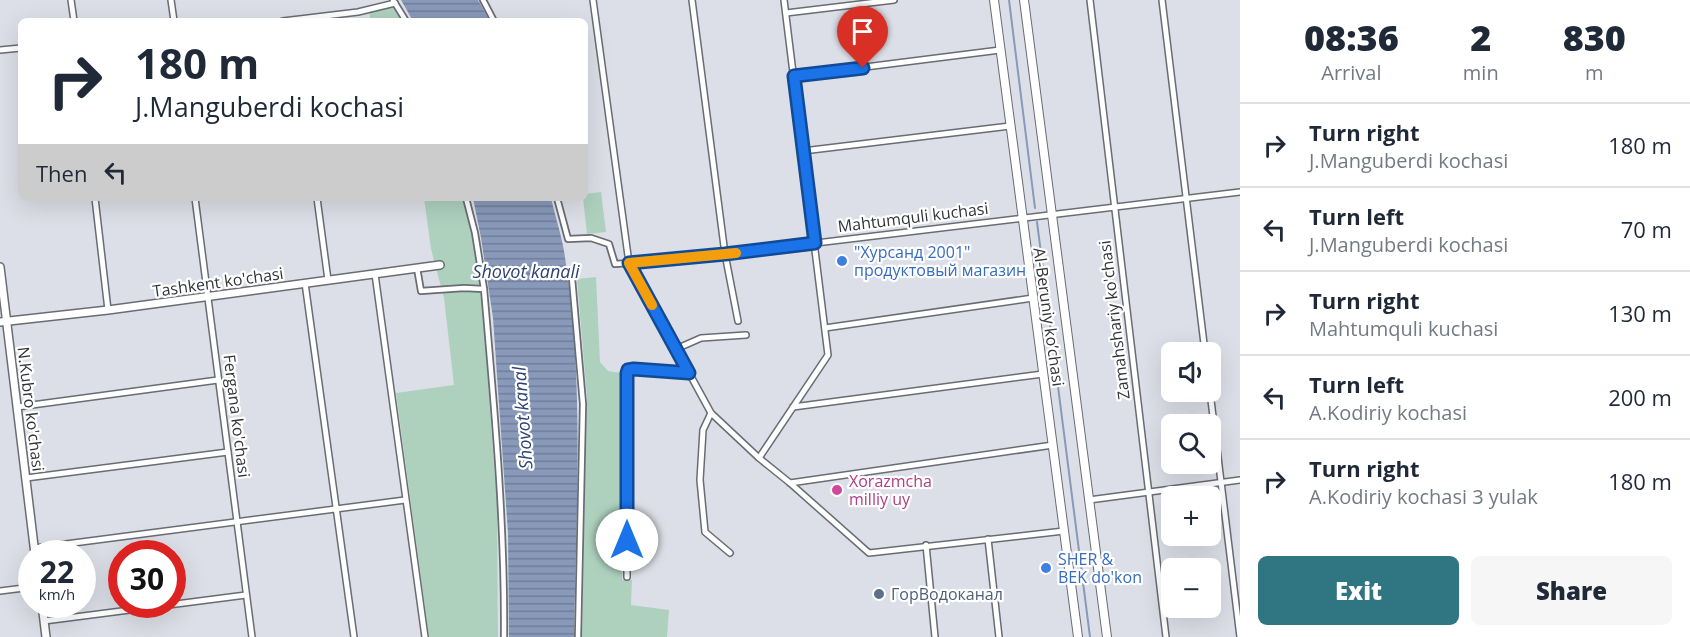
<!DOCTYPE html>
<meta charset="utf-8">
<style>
body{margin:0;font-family:"Open Sans",sans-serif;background:#f6f6f7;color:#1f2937;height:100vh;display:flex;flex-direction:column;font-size:22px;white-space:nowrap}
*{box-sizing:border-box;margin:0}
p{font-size:20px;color:#747a83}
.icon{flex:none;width:33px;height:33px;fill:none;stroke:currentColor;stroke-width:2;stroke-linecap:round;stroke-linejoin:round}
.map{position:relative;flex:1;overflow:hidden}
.details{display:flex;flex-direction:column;background:#fff;width:450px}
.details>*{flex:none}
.top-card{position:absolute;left:18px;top:18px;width:570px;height:183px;border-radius:9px;box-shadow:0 6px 24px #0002;background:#fff;color:#1f2937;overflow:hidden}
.buttons{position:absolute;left:1161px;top:342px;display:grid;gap:12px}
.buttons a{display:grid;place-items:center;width:60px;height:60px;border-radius:9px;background:#fff;box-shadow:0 6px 24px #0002;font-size:30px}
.speed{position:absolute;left:18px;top:540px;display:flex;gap:12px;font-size:30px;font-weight:700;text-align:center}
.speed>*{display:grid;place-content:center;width:78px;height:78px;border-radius:50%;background:#fff;box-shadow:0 6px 24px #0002;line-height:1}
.speed small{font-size:15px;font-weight:400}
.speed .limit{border:9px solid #d22;background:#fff;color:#111}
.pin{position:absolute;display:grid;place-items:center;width:51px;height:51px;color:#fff;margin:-62px -26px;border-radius:50% 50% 50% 0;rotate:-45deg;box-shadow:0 0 6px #0007}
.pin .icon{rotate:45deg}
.me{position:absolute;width:66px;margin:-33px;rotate:0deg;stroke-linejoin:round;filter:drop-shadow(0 0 4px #0008)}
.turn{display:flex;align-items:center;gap:21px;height:126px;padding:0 18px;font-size:27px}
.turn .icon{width:78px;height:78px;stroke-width:2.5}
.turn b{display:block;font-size:42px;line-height:51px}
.then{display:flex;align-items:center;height:57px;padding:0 18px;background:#0003;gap:12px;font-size:22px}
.eta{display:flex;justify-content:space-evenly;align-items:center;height:102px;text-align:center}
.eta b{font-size:36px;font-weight:800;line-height:42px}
.button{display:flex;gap:12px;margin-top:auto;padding:12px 18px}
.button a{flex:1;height:69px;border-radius:9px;background:#2f7682;color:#fff;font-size:24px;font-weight:800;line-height:69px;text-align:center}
.button a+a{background:#f6f6f7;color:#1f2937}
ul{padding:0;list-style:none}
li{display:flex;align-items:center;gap:18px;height:84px;padding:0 18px;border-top:2px solid #e0e1e3}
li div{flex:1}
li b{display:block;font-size:22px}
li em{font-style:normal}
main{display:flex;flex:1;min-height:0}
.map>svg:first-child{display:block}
.green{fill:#aed1be}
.water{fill:url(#water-rules)}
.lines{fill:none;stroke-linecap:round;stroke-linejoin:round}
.stream{stroke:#8899ba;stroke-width:2}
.pedestrian-casing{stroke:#696c73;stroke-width:8}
.minor-casing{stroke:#696c73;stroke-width:8}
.tertiary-casing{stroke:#696c73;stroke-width:10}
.secondary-casing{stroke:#696c73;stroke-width:10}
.pedestrian{stroke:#fff;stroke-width:4.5}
.minor{stroke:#fff;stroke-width:5}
.tertiary{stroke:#fff;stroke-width:7}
.secondary{stroke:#fff;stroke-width:8}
.route-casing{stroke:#114b97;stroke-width:15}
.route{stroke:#1a73e8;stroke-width:10}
.slow{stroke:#f59e0b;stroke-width:10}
.shop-dot{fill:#3f7fe0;stroke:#fff;stroke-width:2}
.hotel-dot{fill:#d1479c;stroke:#fff;stroke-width:2}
.service-dot{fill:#5c6f8a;stroke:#fff;stroke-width:2}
.labels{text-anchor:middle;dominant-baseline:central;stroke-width:4.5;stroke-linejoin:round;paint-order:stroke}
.street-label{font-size:16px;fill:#323437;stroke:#fff}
.shop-label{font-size:16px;fill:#366cbe;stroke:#fff;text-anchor:start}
.hotel-label{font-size:16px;fill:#b23c85;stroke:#fff;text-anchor:start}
.service-label{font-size:16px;fill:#4e5e75;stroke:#fff;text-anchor:start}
.water-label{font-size:18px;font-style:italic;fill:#2e4372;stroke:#fff}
</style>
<main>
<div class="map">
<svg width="1240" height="637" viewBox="0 0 1240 637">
<defs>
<pattern id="water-rules" width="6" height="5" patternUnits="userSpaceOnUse" patternTransform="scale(1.5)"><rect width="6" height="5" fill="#8899ba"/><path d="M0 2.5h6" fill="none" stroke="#707e98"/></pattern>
</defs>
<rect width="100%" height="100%" fill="#dcdfe7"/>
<!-- green -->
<g class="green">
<path d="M 393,6 L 402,21 L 359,21 L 370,18 L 370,13 Z"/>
<path d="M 601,192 L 606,232 L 587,234 L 583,198 L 585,198 L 585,194 Z"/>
<path d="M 424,198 L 464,198 L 472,234 L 482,299 L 497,504 L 498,637 L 429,637 L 396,393 L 454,385 L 444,298 L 431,249 Z"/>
<path d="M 596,277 L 600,362 L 608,371 L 621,373 L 622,580 L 632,580 L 631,605 L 669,610 L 667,637 L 582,637 L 587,397 L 577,279 Z"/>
</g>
<!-- water -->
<g class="water">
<path d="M 401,0 L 478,0 L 490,21 L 413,21 Z"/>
<path d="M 473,198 L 551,198 C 555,216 561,233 564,251 C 585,378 576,509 574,637 L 509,637 L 508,533 L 493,318 L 481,238 Z"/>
</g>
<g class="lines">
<!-- stream -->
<g class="stream">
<path d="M 1009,0 L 1035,208"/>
<path d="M 1037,222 L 1090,637"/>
</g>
<!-- pedestrian casing -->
<g class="pedestrian-casing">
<g id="pedestrian">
<path d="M 393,0 L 406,21"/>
<path d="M 483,0 L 494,21"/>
<path d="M 466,198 L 475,233 L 484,289"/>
<path d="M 557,198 L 568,239 L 591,238 L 609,244 L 615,264 L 629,263"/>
<path d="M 417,268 L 421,291 L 464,288 L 484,289 C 494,405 505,521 504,637"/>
<path d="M 572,278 L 583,404 L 578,637"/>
</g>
</g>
<!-- minor casing -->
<g class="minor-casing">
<g id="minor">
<path d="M 71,0 L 74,21"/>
<path d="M 171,0 L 174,21"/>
<path d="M 593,0 L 629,263 L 711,413 L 759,458 L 790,483 L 869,553 L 1064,531"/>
<path d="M 692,0 L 725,254 L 738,321"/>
<path d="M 1090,0 L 1166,637"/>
<path d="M 1162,0 L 1205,352"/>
<path d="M 786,13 L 894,0"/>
<path d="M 283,21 L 358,12 L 395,3"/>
<path d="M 0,50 L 21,48"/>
<path d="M 794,76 L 1000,50"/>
<path d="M 803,151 L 1010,126"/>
<path d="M 95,198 L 108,310"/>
<path d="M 195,198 L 252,637"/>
<path d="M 317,198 L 328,280"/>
<path d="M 629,263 L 725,254 L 1240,192"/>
<path d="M 375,274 L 425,637"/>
<path d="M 305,283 L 354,637"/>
<path d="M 825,328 L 1033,298"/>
<path d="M 676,349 L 701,338 L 746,335"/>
<path d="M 1210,392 L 1240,637"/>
<path d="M 17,407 L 218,380"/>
<path d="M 793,407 L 1043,374"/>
<path d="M 711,413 L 703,430 L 700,480 L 705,532 L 730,553"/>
<path d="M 759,458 L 828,355 L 784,0"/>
<path d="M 26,478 L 228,452"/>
<path d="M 790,483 L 1053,445"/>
<path d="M 1089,500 L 1240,480"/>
<path d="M 988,539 L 999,637"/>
<path d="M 926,545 L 935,637"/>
<path d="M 35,548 L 405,500"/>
<path d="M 627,577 L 627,373 L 629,370 L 634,369 L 689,373"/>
<path d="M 0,591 L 32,587"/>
<path d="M 44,621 L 246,595"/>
</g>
</g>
<!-- tertiary casing -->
<g class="tertiary-casing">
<g id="tertiary">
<path d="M 0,267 L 35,554"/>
<path d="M 0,322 L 108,310 L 440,265"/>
<path d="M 42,604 L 46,637"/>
</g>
</g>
<!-- secondary casing -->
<g class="secondary-casing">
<g id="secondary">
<path d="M 994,0 L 1078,637"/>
<path d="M 1024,0 L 1107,637"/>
</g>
</g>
<!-- pedestrian -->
<use href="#pedestrian" class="pedestrian"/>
<!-- minor -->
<use href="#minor" class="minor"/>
<!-- tertiary -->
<use href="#tertiary" class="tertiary"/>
<!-- secondary -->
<use href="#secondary" class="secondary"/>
</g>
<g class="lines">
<!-- route casing -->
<g class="route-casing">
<path id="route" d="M 627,540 L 627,373 L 628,370 L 634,369 L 689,373 L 629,263 L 725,254 L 815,243 L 794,76 L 863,68"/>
</g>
<!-- route -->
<use href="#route" class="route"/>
<!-- slow -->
<path class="slow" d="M 652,305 L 629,263 L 736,253"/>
</g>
<!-- markers -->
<g class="shop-dot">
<circle cx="842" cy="261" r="6"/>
<circle cx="1046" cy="568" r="6"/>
</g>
<circle class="hotel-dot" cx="837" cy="490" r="6"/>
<circle class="service-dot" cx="879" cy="594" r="6"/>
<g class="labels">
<!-- street labels -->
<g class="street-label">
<text transform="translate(913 217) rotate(-7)">Mahtumquli kuchasi</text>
<text transform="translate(218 282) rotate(-8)">Tashkent ko'chasi</text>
<text transform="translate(1049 317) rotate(82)">Al-Beruniy ko’chasi</text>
<text transform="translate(1114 320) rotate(-97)">Zamahshariy ko'chasi</text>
<text transform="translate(31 409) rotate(83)">N.Kubro ko'chasi</text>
<text transform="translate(237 416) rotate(83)">Fergana ko'chasi</text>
</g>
<!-- shop labels -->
<g class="shop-label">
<text x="854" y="252">"Хурсанд 2001"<tspan x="854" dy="18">продуктовый магазин</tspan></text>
<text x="1058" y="559">SHER &amp;<tspan x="1058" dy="18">BEK do'kon</tspan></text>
</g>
<!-- hotel labels -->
<g class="hotel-label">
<text x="849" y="481">Xorazmcha<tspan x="849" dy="18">milliy uy</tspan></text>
</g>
<!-- service labels -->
<g class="service-label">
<text x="891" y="594">ГорВодоканал</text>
</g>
<!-- water labels -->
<g class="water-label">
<text x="526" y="271">Shovot kanali</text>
<text transform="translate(522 418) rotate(-94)">Shovot kanal</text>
</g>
</g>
</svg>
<div class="buttons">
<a><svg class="icon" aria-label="sound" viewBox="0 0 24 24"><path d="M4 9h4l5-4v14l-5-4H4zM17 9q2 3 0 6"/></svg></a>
<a><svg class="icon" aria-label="search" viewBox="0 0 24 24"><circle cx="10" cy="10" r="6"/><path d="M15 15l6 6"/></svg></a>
<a>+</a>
<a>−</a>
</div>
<div class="speed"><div>22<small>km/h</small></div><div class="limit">30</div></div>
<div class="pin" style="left:863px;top:68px;background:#d93025"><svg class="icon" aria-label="arrive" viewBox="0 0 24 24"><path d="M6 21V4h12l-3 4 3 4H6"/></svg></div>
<svg class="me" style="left:627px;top:540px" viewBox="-20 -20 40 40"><circle r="19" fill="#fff"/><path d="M0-13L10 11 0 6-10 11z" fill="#1a73e8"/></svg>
<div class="top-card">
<div class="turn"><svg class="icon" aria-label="right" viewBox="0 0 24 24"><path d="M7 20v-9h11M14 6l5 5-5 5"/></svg><div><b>180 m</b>J.Manguberdi kochasi</div></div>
<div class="then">Then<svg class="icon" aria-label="left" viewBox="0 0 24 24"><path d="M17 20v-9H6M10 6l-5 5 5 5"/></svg></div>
</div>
</div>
<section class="details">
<div class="eta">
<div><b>08:36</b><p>Arrival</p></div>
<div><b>2</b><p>min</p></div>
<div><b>830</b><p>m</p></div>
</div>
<ul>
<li><svg class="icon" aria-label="right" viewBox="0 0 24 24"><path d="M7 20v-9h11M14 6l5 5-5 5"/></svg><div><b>Turn right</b><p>J.Manguberdi kochasi</p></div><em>180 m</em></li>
<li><svg class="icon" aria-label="left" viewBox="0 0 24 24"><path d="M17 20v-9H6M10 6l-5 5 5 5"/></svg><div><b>Turn left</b><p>J.Manguberdi kochasi</p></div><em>70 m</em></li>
<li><svg class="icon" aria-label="right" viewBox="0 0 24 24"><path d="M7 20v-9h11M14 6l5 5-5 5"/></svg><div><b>Turn right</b><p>Mahtumquli kuchasi</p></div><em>130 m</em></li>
<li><svg class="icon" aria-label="left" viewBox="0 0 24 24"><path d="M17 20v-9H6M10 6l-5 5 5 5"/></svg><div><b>Turn left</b><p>A.Kodiriy kochasi</p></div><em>200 m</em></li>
<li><svg class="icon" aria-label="right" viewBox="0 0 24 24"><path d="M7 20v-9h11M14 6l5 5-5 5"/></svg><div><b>Turn right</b><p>A.Kodiriy kochasi 3 yulak</p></div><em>180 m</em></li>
</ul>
<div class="button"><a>Exit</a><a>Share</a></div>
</section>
</main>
